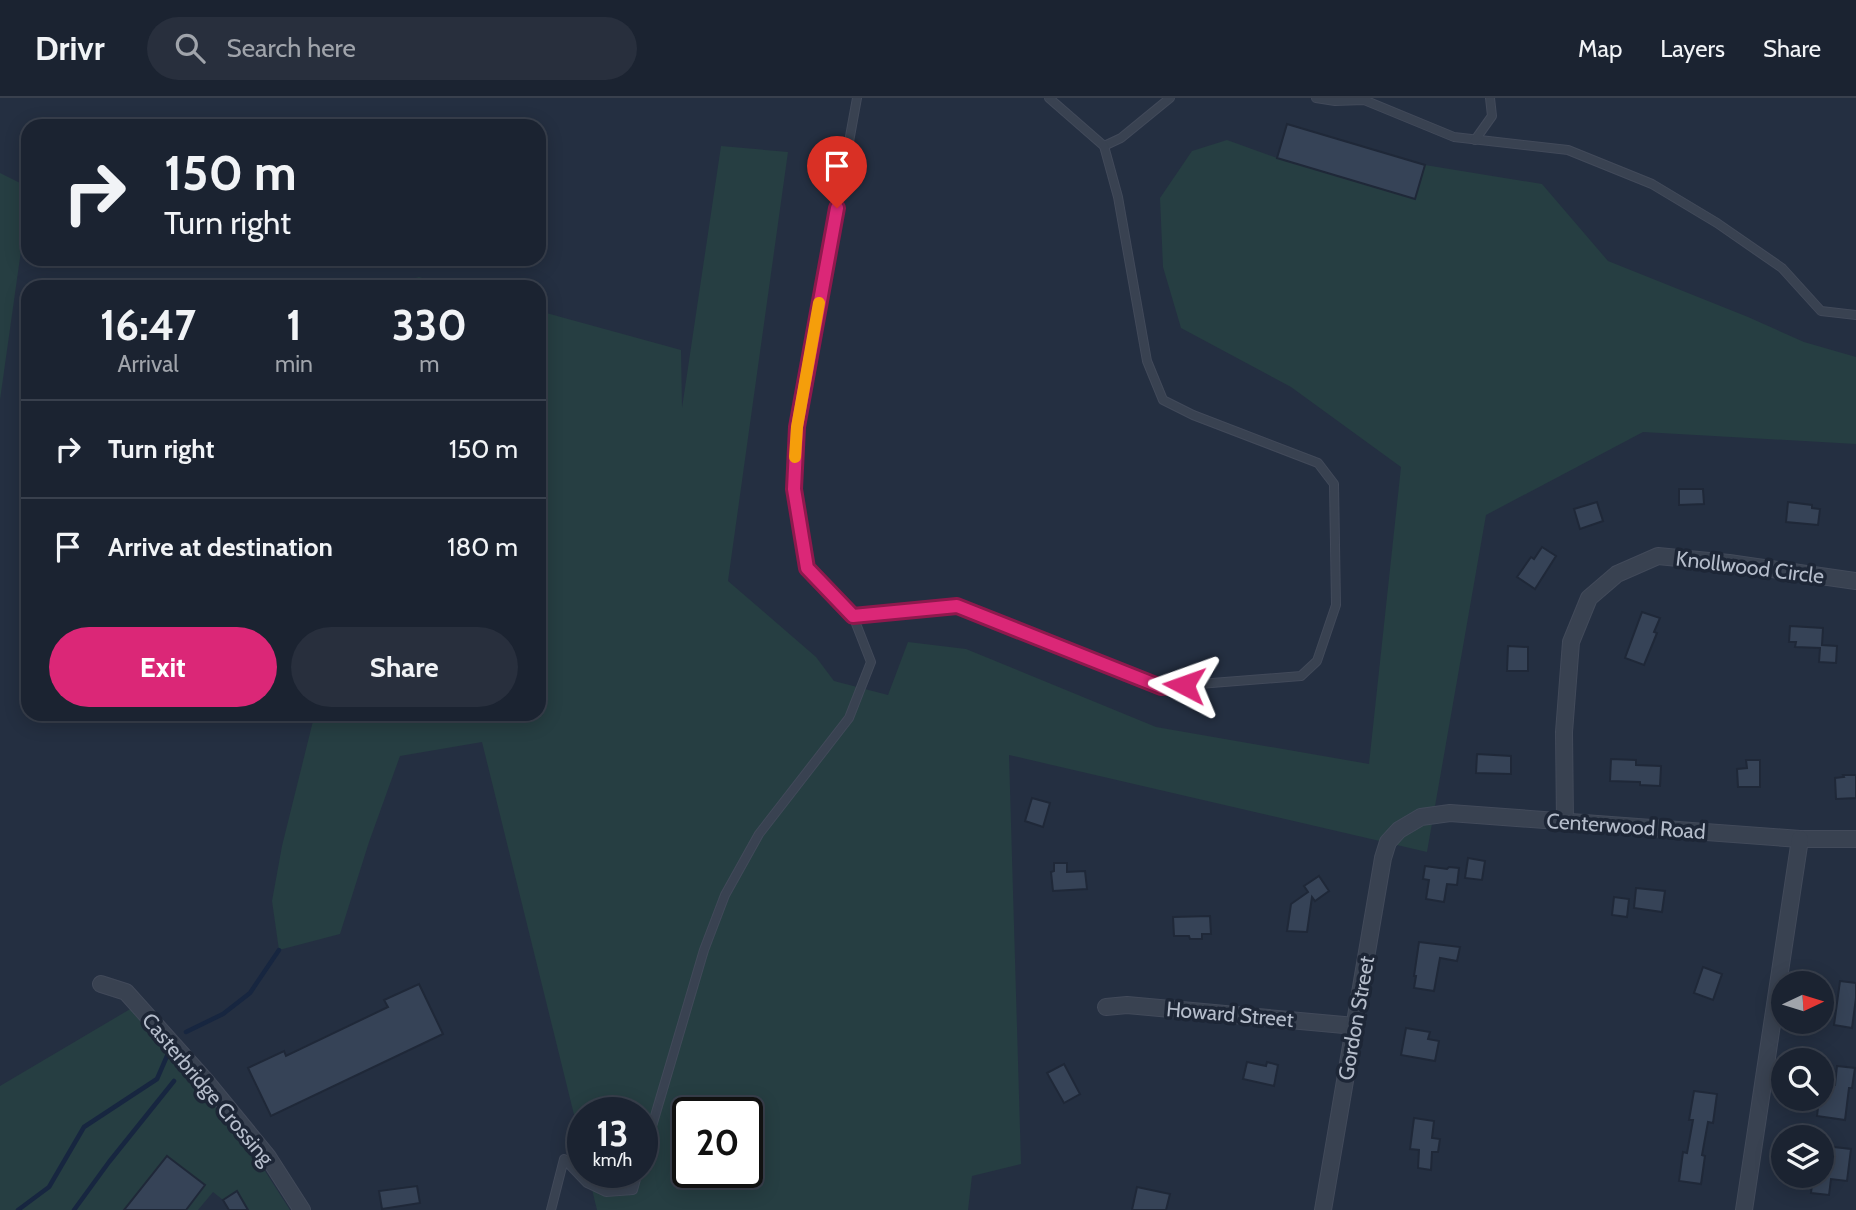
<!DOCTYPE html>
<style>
body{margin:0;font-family:Cabin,sans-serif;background:#282f3d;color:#f1f3f6;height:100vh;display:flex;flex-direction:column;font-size:26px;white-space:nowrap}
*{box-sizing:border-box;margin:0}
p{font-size:23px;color:#a0a4ab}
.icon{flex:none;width:38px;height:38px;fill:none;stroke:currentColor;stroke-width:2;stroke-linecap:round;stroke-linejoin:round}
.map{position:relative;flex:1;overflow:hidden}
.side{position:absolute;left:21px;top:182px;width:525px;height:441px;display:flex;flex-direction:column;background:#1b2331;border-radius:21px;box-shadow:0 4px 18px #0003,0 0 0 2px #39404d}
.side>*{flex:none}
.guide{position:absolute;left:21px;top:21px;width:525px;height:147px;border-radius:21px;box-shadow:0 4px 18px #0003,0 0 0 2px #39404d;background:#1b2331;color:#f1f3f6;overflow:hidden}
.needle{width:46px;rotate:86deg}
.tools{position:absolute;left:1771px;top:873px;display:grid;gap:14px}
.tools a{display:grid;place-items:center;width:63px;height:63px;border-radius:50%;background:#1b2331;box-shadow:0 4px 18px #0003,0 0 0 2px #39404d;font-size:35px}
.speed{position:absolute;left:567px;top:999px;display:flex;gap:14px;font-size:35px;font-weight:700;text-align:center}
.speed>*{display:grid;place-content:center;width:91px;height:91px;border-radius:50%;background:#1b2331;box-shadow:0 4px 18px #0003,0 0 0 2px #39404d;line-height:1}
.speed small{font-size:18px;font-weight:400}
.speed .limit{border:4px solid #111;border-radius:10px;background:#fff;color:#111}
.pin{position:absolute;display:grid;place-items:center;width:60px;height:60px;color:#fff;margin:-72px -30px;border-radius:50% 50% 50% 0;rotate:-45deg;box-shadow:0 0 7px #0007}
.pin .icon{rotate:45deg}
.me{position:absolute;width:77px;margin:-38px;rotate:274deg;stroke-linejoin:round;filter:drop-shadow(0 0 5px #0008)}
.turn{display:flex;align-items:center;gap:24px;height:147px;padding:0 28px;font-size:32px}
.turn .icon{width:91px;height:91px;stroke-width:2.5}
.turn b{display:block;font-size:49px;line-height:60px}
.eta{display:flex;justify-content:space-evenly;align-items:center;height:119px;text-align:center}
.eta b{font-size:42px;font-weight:800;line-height:49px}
.cta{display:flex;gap:14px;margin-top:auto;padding:14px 28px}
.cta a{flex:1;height:80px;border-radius:42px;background:#db2777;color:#fff;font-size:28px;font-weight:800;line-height:80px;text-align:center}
.cta a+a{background:#282f3d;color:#f1f3f6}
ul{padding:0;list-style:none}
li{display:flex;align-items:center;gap:21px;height:98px;padding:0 28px;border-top:2px solid #39404d}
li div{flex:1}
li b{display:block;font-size:26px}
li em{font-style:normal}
header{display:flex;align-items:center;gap:42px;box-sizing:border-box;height:98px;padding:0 35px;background:#1b2331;border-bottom:2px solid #39404d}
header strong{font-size:33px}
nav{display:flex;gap:38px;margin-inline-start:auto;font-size:24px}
.search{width:490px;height:63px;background:#282f3d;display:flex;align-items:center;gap:18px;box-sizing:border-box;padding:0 24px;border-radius:38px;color:#a0a4ab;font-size:26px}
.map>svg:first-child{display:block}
.green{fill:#263e42;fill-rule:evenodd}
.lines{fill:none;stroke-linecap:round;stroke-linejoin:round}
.stream{stroke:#172640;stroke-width:4.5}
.building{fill:#364357;stroke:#1f2838;stroke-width:2}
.lane-casing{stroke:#424a5a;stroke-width:10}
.street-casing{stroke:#424a5a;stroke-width:18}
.lane{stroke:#394251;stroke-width:8}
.street{stroke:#394251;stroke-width:16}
.route-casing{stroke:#8e194d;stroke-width:18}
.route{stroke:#db2777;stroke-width:12}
.slow{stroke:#f59e0b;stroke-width:12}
.labels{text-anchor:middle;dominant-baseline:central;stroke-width:7;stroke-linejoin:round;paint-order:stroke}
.street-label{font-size:21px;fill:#b5bdcb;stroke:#1d2636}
</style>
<header>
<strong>Drivr</strong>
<div class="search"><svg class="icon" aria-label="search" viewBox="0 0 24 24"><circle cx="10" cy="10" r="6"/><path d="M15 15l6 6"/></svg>Search here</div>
<nav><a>Map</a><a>Layers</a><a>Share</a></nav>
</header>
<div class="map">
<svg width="1856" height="1112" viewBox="0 0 1856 1112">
<rect width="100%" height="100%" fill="#242f41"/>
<!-- green -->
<g class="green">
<path d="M 1227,42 L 1277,60 L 1414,101 L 1425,67 L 1542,86 L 1608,163 L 1748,219 L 1804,244 L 1856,259 L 1856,346 L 1643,334 L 1486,417 L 1427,754 L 1009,657 L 1021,1066 L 972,1078 L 968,1112 L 597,1112 L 588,1075 L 642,1074 L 642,1015 L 583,1015 L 583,1053 L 482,644 L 400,658 L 369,744 L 340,836 L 279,852 L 272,803 L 282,748 L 313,623 L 312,616 L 539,616 L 539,213 L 681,252 L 682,310 L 721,48 L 788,54 L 728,483 L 816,559 L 834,583 L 888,597 L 908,544 L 966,551 L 1156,629 L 1369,666 L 1401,369 L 1291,289 L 1181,230 L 1163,169 L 1160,100 L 1192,53 ZM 688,1015 L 747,1015 L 747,1074 L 688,1074 Z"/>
<path d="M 0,75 L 28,89 L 28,103 L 0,302 Z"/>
<path d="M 419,179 L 454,189 L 379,189 Z"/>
<path d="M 137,907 L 188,963 L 265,1073 L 290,1112 L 248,1112 L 237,1093 L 223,1102 L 213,1094 L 198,1112 L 185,1112 L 205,1087 L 167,1058 L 124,1112 L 0,1112 L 0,988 Z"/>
</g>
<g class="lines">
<!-- stream -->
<g class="stream">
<path d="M 186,934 L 223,916 L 250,895 L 279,852"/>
<path d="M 18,1112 L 49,1089 L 84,1029 L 157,981 L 167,958"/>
<path d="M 74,1112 L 109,1064 L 174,983"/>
</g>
</g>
<!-- building -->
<g class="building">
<path d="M 1287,26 L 1425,67 L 1415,101 L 1277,60 Z"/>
<path d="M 1679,391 L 1703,391 L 1704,406 L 1679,407 Z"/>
<path d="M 1597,404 L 1603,423 L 1580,431 L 1574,411 Z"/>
<path d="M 1788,404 L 1812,407 L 1812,410 L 1820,411 L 1818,427 L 1786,424 Z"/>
<path d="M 1542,449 L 1556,458 L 1535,491 L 1517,479 L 1531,459 L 1534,461 Z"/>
<path d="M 1642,514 L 1660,520 L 1654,534 L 1657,535 L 1644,567 L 1625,560 Z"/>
<path d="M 1790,528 L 1823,530 L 1822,547 L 1837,548 L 1836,565 L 1819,564 L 1820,550 L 1795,549 L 1796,544 L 1789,544 Z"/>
<path d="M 1508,548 L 1528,549 L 1528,573 L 1507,573 Z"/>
<path d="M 1477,656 L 1511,658 L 1511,676 L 1476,675 Z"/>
<path d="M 1611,661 L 1636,662 L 1636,667 L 1661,668 L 1660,688 L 1640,687 L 1640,684 L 1610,683 Z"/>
<path d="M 1746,662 L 1760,662 L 1760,689 L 1738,689 L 1737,671 L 1747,670 Z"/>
<path d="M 1843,677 L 1856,677 L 1856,700 L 1836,701 L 1835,680 L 1844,679 Z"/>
<path d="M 1032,700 L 1050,705 L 1043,729 L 1025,723 Z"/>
<path d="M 1468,760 L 1485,763 L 1482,782 L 1465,780 Z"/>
<path d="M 1054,765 L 1067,765 L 1067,774 L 1085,773 L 1087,791 L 1053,793 L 1051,774 L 1054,773 Z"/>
<path d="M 1425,768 L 1447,771 L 1449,769 L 1459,770 L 1457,787 L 1447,786 L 1444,804 L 1426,801 L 1429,782 L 1423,781 Z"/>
<path d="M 1319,778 L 1329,793 L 1315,803 L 1312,799 L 1307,834 L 1287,833 L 1291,806 L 1308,794 L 1304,788 Z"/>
<path d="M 1636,790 L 1665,793 L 1662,814 L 1634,810 Z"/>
<path d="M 1614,799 L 1629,801 L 1627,819 L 1612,817 Z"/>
<path d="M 1210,818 L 1211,836 L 1202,836 L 1202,841 L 1190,841 L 1189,838 L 1174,838 L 1173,819 Z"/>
<path d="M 1419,844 L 1460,849 L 1457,863 L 1440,860 L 1434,893 L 1414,890 L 1416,878 L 1414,878 Z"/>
<path d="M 1703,869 L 1722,876 L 1713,902 L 1694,895 Z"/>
<path d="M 1840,883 L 1856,885 L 1856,900 L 1852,930 L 1834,927 Z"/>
<path d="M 419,886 L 443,936 L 271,1018 L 248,970 L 284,953 L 286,958 L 388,909 L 384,902 Z"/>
<path d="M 1406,930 L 1430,934 L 1428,941 L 1439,943 L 1435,963 L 1401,957 Z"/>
<path d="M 1247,964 L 1266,968 L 1267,964 L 1278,967 L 1274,988 L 1243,981 Z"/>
<path d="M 1064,966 L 1080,996 L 1064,1005 L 1047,975 Z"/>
<path d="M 1837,968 L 1855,970 L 1852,990 L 1849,990 L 1845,1022 L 1817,1018 L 1819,1001 L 1822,1001 L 1822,986 L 1835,987 Z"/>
<path d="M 1694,993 L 1717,996 L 1713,1025 L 1708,1024 L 1702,1057 L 1705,1058 L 1701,1086 L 1679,1083 L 1683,1054 L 1687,1055 L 1693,1022 L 1689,1022 Z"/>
<path d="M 1414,1020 L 1434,1023 L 1432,1040 L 1440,1041 L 1438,1054 L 1432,1054 L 1431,1072 L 1418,1070 L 1419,1052 L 1410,1051 Z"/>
<path d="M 1825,1048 L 1851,1051 L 1847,1083 L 1831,1081 L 1829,1097 L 1811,1095 L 1813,1078 L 1822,1078 Z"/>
<path d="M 167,1058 L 205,1087 L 186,1112 L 124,1112 Z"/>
<path d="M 417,1088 L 420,1105 L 382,1111 L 379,1093 Z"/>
<path d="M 1137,1089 L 1170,1096 L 1166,1112 L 1132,1112 Z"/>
<path d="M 237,1093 L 248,1112 L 229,1112 L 223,1102 Z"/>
</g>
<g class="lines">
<!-- lane casing -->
<g class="lane-casing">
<g id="lane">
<path d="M 1316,0 L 1335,3 L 1364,2 L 1454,39 L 1568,52 L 1652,86 L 1717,125 L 1782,170 L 1821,213 L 1856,217"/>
<path d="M 1475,42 L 1492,18 L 1490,0"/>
<path d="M 1104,48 L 1121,40 L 1170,0"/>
<path d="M 853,518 L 957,508 L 1161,589 L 1301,578 L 1317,563 L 1336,507 L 1334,386 L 1318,365 L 1193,317 L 1163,302 L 1147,263 L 1118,99 L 1104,48 L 1049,0"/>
<path d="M 642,1062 L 704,852 L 725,797 L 759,736 L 849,620 L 871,564 L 853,518 L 807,470 L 794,391 L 797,329 L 857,0"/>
<path d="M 551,1112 L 564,1061 L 587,1085 L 606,1094 L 633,1092 L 638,1074"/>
</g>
</g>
<!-- street casing -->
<g class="street-casing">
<g id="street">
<path d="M 1565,723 L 1564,634 L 1571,544 L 1589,500 L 1617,476 L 1658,458 L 1729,465 L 1856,483"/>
<path d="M 101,886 L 126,894 L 205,982 L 268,1059 L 302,1112"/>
<path d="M 1106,909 L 1127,907 L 1355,928"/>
<path d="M 1323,1112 L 1383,760 L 1388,744 L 1399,732 L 1421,719 L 1450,715 L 1800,741 L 1856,741"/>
<path d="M 1744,1112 L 1800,741"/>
</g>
</g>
<!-- lane -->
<use href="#lane" class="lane"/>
<!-- street -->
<use href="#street" class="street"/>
</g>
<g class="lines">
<!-- route casing -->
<g class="route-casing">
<path id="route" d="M 837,110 L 797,329 L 794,391 L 807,470 L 853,518 L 957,508 L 1161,589 L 1184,587"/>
</g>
<!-- route -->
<use href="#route" class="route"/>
<!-- slow -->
<path class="slow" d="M 795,359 L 797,329 L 819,205"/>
</g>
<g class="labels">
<!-- street labels -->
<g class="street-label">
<text transform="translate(1750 469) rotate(7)">Knollwood Circle</text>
<text transform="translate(1626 728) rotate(4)">Centerwood Road</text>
<text transform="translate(1230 916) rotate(5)">Howard Street</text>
<text transform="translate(1356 920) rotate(-80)">Gordon Street</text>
<text transform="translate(208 991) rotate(50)">Casterbridge Crossing</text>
</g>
</g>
</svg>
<div class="tools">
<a><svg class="needle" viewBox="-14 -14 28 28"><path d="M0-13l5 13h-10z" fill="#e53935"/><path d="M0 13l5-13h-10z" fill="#a0a4ab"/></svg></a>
<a><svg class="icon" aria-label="search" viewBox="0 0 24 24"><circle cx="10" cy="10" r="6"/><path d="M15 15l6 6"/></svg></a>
<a><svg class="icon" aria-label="layers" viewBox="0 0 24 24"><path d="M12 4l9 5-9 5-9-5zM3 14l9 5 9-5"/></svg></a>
</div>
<div class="speed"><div>13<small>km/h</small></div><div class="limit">20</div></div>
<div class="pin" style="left:837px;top:110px;background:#d93025"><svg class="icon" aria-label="arrive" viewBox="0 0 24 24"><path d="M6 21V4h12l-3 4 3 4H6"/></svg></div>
<svg class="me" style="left:1184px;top:587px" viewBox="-20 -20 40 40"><path d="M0-17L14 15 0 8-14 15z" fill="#db2777" stroke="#fff" stroke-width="4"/></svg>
<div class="guide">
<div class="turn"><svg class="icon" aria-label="right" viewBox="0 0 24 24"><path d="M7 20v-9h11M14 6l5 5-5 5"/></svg><div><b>150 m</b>Turn right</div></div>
</div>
<section class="side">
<div class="eta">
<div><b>16:47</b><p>Arrival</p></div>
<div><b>1</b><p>min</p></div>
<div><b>330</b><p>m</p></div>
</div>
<ul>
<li><svg class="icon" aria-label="right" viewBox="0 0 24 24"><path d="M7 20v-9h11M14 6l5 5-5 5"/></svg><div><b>Turn right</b></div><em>150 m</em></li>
<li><svg class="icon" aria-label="arrive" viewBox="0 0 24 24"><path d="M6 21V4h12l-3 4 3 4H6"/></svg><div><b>Arrive at destination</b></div><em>180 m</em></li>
</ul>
<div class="cta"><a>Exit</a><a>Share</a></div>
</section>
</div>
